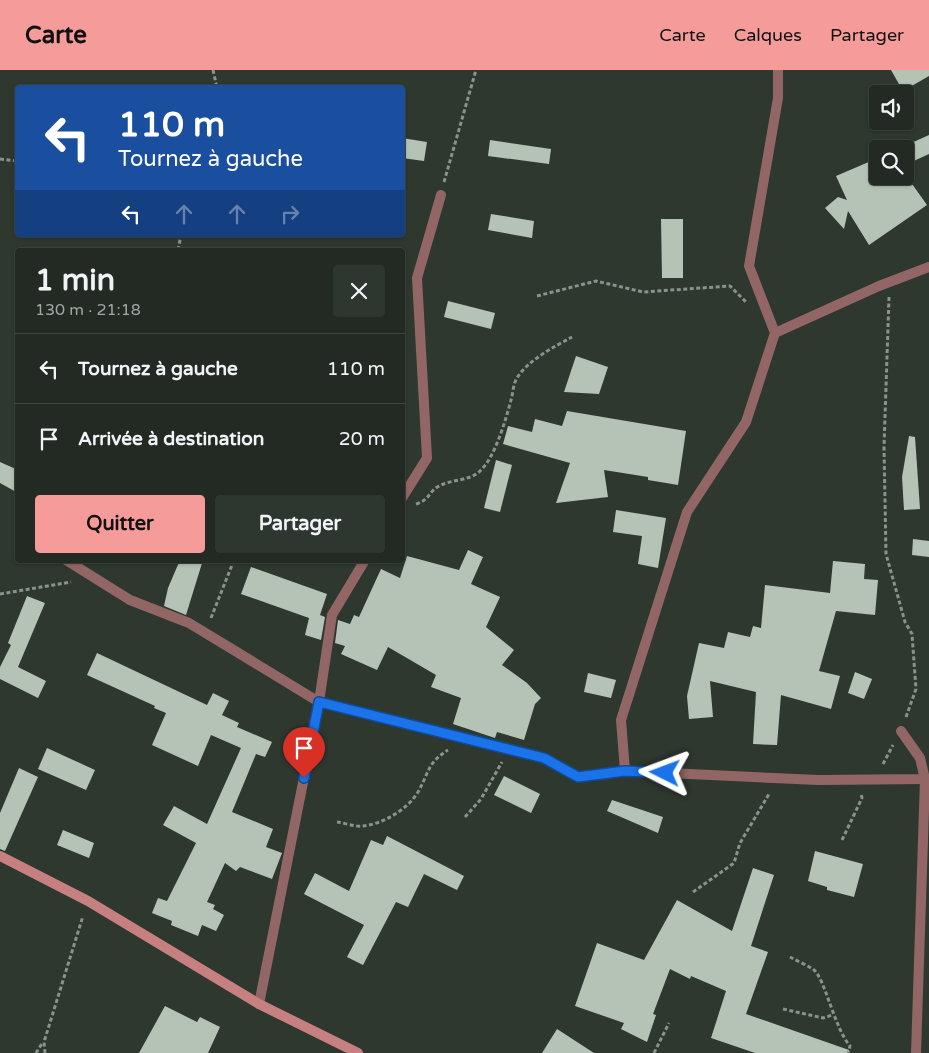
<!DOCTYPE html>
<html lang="fr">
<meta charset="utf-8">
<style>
body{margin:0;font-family:"Varela Round",sans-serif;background:#2e3630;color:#f1f3f6;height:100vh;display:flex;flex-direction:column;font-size:19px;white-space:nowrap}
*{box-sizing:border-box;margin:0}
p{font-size:16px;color:#a2a7a6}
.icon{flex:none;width:28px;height:28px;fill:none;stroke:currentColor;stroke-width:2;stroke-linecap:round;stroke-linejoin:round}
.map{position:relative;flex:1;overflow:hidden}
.panel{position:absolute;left:15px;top:178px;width:390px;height:315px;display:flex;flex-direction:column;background:#222a23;border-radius:5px;box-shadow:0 1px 4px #0004,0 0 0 1px #3f4641}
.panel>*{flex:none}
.banner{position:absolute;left:15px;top:15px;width:390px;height:152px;border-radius:5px;box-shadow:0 1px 4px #0004,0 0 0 1px #3f4641;background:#1a4fa0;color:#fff;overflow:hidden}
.fabs{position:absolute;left:869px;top:15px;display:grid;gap:10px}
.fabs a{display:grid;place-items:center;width:45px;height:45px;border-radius:5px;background:#222a23;box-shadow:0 1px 4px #0004,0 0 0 1px #3f4641;font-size:25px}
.pin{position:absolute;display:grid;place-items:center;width:42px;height:42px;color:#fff;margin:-51px -21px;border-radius:50% 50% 50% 0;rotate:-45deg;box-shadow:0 0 5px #0007}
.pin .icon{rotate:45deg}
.me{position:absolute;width:55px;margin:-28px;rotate:273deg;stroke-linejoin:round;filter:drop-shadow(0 0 4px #0008)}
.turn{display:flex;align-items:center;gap:18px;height:105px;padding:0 20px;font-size:22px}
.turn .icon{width:65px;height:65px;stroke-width:2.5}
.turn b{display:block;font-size:35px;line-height:42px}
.lanes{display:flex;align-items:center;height:48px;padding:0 20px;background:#0003;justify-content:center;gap:25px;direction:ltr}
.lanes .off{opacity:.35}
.round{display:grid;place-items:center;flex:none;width:52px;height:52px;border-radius:5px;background:#2e3630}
.head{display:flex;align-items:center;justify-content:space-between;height:85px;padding:0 20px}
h1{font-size:30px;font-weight:700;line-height:38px}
.primary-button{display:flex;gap:10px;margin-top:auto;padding:10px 20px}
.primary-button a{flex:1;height:58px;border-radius:5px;background:#f59b9a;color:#111;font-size:20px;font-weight:700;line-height:58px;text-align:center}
.primary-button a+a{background:#2e3630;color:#f1f3f6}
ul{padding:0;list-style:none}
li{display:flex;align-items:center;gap:15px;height:70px;padding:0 20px;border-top:1px solid #3f4641}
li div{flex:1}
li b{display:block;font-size:19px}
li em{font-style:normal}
header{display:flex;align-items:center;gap:30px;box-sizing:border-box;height:70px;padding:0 25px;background:#f59b9a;color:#111}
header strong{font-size:24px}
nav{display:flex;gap:28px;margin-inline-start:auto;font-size:18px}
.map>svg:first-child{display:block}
.building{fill:#b5c3b7}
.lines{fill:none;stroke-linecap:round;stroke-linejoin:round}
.path{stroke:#8a928b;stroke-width:3;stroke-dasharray:4 2.5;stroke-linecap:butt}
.minor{stroke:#926665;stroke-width:10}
.secondary{stroke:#c6807f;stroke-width:10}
.route-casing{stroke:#114b97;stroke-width:12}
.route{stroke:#1a73e8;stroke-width:9}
</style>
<header>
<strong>Carte</strong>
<nav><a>Carte</a><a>Calques</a><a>Partager</a></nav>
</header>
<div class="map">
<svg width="929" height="983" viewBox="0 0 929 983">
<rect width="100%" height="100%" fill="#2e382f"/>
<!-- building -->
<g class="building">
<path d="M 891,0 L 929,0 L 929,6 L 903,21 Z"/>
<path d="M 929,65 L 929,84 L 905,95 L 905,79 L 898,79 Z"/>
<path d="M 402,68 L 427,72 L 424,91 L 402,88 Z"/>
<path d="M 490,70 L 551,79 L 549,94 L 488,86 Z"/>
<path d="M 878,88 L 878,106 L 905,106 L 905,104 L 927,135 L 869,175 L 848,141 L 844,159 L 825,138 L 838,127 L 847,130 L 836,106 Z"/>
<path d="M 491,144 L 534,151 L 532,168 L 488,160 Z"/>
<path d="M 661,149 L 683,149 L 683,208 L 662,208 Z"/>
<path d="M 448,231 L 495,243 L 491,259 L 444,247 Z"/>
<path d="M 576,286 L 608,297 L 599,324 L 564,322 Z"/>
<path d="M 567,341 L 686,361 L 678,415 L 648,410 L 648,407 L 604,400 L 608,427 L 556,433 L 570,393 L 503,374 L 508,356 L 532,362 L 535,349 L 562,356 Z"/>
<path d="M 909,366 L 915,367 L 920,439 L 904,440 L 902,407 Z"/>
<path d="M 496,390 L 512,395 L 500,442 L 484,438 Z"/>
<path d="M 0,392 L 18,400 L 18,423 L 0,413 Z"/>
<path d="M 616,440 L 666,448 L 658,498 L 638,494 L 642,466 L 613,462 Z"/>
<path d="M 913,469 L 929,471 L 929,487 L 912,485 Z"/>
<path d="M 468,480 L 483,487 L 471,514 L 500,527 L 486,557 L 514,580 L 502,595 L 527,613 L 541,628 L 535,634 L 524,670 L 497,662 L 495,668 L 453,654 L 461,628 L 431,617 L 436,605 L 388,577 L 377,600 L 341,584 L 345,576 L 335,573 L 338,550 L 350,554 L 354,545 L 359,547 L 381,499 L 400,508 L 407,486 L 459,500 Z"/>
<path d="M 180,490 L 203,490 L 186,545 L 164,536 L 168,518 Z"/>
<path d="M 833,491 L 865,494 L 864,509 L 878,510 L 875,545 L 836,541 L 819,601 L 840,606 L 831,639 L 781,625 L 777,675 L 753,674 L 756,622 L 710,611 L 713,647 L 689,649 L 687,626 L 699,573 L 724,578 L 728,562 L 750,567 L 753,556 L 761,558 L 765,515 L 830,523 Z"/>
<path d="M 251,497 L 327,524 L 320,545 L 325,547 L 321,570 L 305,565 L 309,548 L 241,524 Z"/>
<path d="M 27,526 L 45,533 L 18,597 L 46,611 L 38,628 L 0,609 L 0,597 L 11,575 L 8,573 Z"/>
<path d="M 97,583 L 207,635 L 213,623 L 229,631 L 222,645 L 239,653 L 237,657 L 272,672 L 265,687 L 256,684 L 232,742 L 273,759 L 266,777 L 282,783 L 272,809 L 240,797 L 236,801 L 225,793 L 207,832 L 215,835 L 213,839 L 224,845 L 216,861 L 202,855 L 198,866 L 171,855 L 172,851 L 152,843 L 158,828 L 167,831 L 196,773 L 163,755 L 174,736 L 207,754 L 241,678 L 211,665 L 198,696 L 152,675 L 166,643 L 154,638 L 155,636 L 87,605 Z"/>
<path d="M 855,602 L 872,609 L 864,629 L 848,623 Z"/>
<path d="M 588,603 L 616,610 L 611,628 L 584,622 Z"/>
<path d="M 47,678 L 95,700 L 86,720 L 38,699 Z"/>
<path d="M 19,698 L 38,707 L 5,781 L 0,779 L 0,743 Z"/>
<path d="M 504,706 L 540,724 L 531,743 L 494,725 Z"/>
<path d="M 612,730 L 663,747 L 658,763 L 607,741 Z"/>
<path d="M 63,760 L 94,773 L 89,788 L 57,775 Z"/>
<path d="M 387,766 L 464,806 L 457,820 L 424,804 L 408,837 L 396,832 L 363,895 L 347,887 L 364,855 L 304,824 L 315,803 L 349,821 L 371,770 L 383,775 Z"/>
<path d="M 815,781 L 863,794 L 854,827 L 827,820 L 827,817 L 808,811 Z"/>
<path d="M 753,798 L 774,805 L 751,876 L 768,882 L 746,944 L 849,980 L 849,983 L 755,983 L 711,968 L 726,921 L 691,906 L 690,909 L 670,899 L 653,944 L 656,945 L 647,972 L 621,959 L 624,953 L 575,936 L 597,873 L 644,890 L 677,830 L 732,861 Z"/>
<path d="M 165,936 L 197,952 L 200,947 L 220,957 L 208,983 L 139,983 Z"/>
<path d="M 557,959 L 594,983 L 542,983 Z"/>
</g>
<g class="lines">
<!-- path -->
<g class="path">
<path d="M 213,0 L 217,18"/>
<path d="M 0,89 L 18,91"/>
<path d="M 444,112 L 476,0"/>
<path d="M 178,180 L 181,165"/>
<path d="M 537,226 L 596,211 L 643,222 L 730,216 L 746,232"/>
<path d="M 889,227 L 884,377 L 886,484 L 905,552 L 912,564 L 916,619 L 906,647"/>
<path d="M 416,434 C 430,430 428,422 439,416 C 452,409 471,411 481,400 C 495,387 506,349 511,330 C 513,324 513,314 517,308 C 528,290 554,277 572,267"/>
<path d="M 0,524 L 71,512"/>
<path d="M 211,548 L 234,490"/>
<path d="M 883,694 L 893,675"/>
<path d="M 465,747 L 481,729 L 502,692"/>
<path d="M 337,752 C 345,753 355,757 363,756 C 383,754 408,739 418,722 C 429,703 427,693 448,680"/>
<path d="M 842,770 L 862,728 L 861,724"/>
<path d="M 693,822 L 734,793 L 740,773 L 769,724"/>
<path d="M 790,887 C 797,891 807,895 814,900 C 825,909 834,957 850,976 L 848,983"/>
<path d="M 783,939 L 823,948 L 832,945"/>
<path d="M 36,983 L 43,972"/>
<path d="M 45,983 L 44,972 L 83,846"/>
<path d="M 654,983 L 669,953"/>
</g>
<!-- minor -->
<g class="minor">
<path d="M 775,263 L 749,196 L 778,28 L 778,0"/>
<path d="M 402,428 L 427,388 L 417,208 L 441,125"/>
<path d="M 66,490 L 130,530 L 189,553 L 319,632 L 544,688 L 578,707 L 625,701 L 818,710 L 925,709 L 920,688 L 901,661"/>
<path d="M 625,701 L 621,650 L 687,442 L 746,352 L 775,263 L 879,216 L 929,197"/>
<path d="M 259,934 L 319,632 L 332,545 L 365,490"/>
<path d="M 916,983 L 925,709 L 929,709"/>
</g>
<!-- secondary -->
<path class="secondary" d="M 0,786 L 88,831 L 259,934 L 358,983"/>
</g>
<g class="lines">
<!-- route casing -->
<g class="route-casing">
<path id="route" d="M 304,708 L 319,632 L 544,688 L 578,707 L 625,701 L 665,703"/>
</g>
<!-- route -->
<use href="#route" class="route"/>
</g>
</svg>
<div class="fabs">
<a><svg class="icon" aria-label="sound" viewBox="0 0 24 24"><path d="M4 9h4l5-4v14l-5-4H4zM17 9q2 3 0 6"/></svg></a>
<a><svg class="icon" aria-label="search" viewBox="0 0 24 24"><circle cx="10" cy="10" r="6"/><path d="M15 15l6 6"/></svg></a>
</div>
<div class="pin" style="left:304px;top:708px;background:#d93025"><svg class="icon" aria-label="arrive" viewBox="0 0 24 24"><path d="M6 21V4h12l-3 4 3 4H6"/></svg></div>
<svg class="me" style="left:665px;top:703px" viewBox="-20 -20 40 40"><path d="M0-17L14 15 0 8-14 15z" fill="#1a73e8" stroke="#fff" stroke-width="4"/></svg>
<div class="banner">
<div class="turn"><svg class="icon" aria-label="left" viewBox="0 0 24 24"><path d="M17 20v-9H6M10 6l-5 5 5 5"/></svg><div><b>110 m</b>Tournez à gauche</div></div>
<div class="lanes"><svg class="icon" aria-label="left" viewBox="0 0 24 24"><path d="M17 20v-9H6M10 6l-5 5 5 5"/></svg><svg class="icon off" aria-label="ahead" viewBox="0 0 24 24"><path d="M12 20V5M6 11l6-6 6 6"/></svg><svg class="icon off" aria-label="ahead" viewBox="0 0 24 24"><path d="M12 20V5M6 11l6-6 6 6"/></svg><svg class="icon off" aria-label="right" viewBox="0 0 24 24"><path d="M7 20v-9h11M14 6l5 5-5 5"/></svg></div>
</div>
<section class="panel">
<div class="head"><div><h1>1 min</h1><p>130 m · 21:18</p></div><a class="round"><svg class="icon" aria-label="close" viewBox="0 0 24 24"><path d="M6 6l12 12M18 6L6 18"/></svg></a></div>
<ul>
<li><svg class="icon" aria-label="left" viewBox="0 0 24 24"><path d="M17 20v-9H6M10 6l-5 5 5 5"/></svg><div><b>Tournez à gauche</b></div><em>110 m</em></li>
<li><svg class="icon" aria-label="arrive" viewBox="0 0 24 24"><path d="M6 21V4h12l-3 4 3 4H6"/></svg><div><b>Arrivée à destination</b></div><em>20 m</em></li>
</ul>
<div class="primary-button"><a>Quitter</a><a>Partager</a></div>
</section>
</div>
